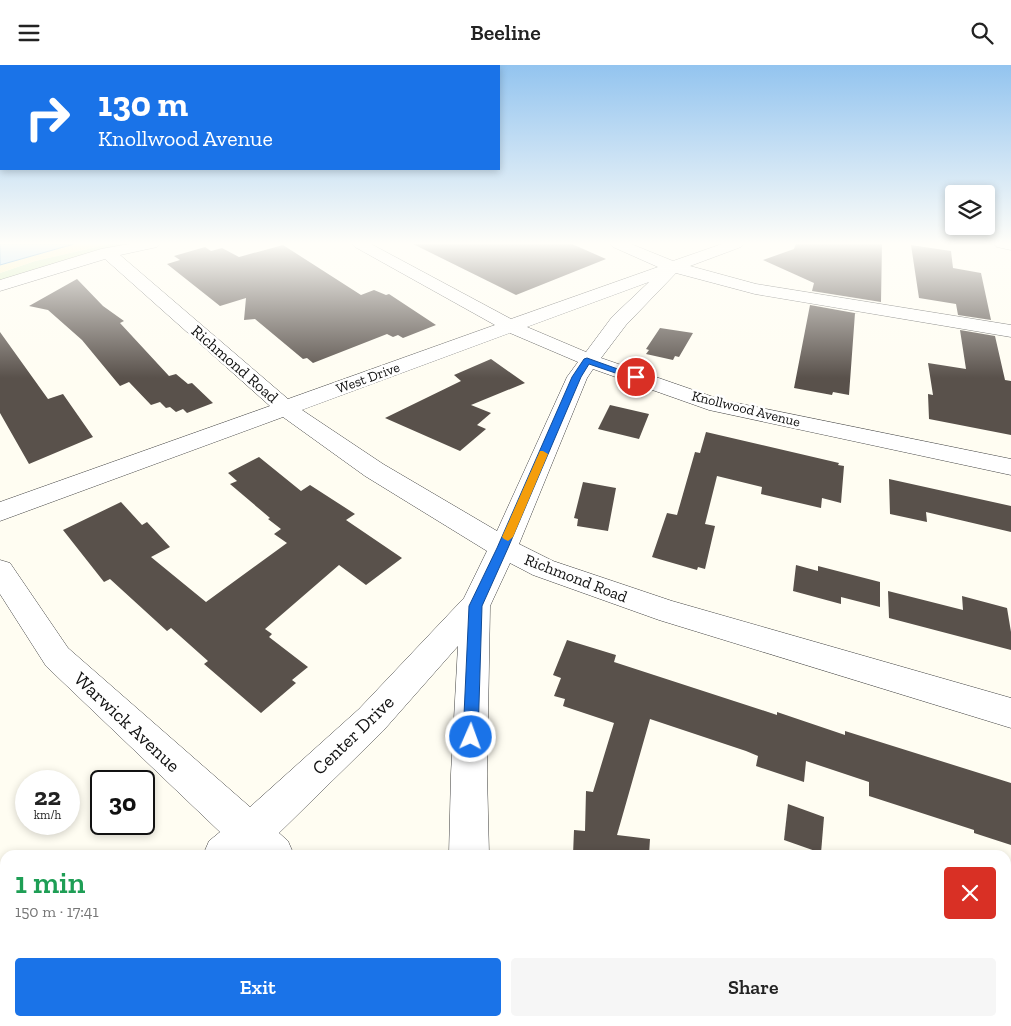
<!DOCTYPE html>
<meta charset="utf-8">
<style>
body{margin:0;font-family:"Zilla Slab",serif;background:#f6f6f6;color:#222;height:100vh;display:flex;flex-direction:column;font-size:19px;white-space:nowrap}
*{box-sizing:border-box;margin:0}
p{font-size:16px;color:#767676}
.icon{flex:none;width:28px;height:28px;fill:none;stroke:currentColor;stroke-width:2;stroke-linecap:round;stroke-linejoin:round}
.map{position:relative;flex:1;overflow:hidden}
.sheet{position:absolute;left:0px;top:785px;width:1011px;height:176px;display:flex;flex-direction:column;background:#fff;border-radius:15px 15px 0 0;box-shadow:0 2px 8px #0003}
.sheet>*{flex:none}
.hud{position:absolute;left:0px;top:0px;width:500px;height:105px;box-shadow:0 2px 8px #0003;background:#1a73e8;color:#fff;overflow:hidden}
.controls{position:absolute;left:945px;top:120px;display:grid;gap:10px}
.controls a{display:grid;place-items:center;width:50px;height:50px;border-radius:5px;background:#fff;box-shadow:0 2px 8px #0003;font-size:25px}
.speed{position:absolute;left:15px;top:705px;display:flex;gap:10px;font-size:25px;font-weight:700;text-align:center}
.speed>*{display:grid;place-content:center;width:65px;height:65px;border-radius:50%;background:#fff;box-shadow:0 2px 8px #0003;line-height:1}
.speed small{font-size:12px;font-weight:400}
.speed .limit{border:2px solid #111;border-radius:8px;background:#fff;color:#111}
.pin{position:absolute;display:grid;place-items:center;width:42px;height:42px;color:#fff;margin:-21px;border:2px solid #fff;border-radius:50%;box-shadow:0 1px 5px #0007}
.me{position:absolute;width:55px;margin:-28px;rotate:2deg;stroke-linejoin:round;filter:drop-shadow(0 0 4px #0008)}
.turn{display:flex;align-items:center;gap:18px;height:105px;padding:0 15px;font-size:22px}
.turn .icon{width:65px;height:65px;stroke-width:2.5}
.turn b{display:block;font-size:35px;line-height:42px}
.round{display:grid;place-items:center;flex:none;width:52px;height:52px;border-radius:5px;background:#f6f6f6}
.summary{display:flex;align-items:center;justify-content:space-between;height:85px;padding:0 15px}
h1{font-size:30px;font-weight:600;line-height:38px;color:#1e9e55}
.primary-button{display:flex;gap:10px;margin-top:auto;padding:10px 15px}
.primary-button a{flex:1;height:58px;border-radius:5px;background:#1a73e8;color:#fff;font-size:20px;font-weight:600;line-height:58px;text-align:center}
.primary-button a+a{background:#f6f6f6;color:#222}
header{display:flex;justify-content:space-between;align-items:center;height:65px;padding:0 15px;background:#fff;font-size:22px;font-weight:600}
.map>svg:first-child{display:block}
.green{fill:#d2ecb9}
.sand{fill:#fdf1bc}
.water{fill:#b4ddf9;stroke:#3791d4}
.building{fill:#59514b}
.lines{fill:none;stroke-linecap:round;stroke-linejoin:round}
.minor-casing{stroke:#434343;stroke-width:1}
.minor{fill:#fff;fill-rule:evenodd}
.route{fill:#1a73e8;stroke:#114b97}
.slow{fill:#f59e0b}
.labels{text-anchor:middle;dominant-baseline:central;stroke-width:5;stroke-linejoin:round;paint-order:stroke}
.far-street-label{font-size:14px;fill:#101010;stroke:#fff}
.street-label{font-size:16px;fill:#101010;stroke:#fff}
.near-street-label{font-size:19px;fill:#101010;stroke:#fff}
</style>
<header><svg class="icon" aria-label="menu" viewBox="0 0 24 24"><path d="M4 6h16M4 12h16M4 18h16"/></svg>Beeline<svg class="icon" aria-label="search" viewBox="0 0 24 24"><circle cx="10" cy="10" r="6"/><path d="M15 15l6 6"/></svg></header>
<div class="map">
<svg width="1011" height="961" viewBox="0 0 1011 961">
<rect width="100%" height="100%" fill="#fffdf2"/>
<!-- green -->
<path class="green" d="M 109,179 L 132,179 C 87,187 44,201 0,216 L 0,208 L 35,196 Z"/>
<!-- sand -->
<path class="sand" d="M 74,179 L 109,179 L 35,196 L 0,208 L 0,200 Z"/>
<!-- water -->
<path class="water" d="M 0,179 L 74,179 L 0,200 Z"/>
<!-- building -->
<g class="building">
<path d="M 413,179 L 572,179 L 606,194 L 516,230 Z"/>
<path d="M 796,179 L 882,179 L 881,237 L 812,226 L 814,218 L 763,195 L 794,184 Z"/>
<path d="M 283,180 L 361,230 L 374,225 L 386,230 L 389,229 L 436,260 L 403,273 L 398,270 L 393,272 L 387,269 L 313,298 L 307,293 L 303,294 L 255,254 L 244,255 L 246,233 L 220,241 L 167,199 L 180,195 L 174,191 L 205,182 L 211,186 L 222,183 L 239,192 Z"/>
<path d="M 911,180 L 951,186 L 953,203 L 981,208 L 991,255 L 958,250 L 956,239 L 919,233 Z"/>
<path d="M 77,214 L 103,241 L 124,256 L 120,258 L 169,311 L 176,309 L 188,319 L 192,318 L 213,338 L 187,348 L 183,344 L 176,347 L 170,342 L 166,343 L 160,337 L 151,340 L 129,317 L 120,321 L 82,275 L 48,245 L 29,241 Z"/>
<path d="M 810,240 L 860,249 L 855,248 L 849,330 L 833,327 L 832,330 L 794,323 Z"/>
<path d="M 660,263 L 693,268 L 679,292 L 675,291 L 673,295 L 646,289 L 649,285 L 646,284 Z"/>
<path d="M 960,265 L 995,271 L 1005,315 L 1011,316 L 1011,370 L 929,354 L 928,329 L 933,330 L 928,298 L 966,304 Z"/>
<path d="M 0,267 L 48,334 L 63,329 L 93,372 L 29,399 L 0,348 Z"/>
<path d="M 491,294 L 525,318 L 471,340 L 491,348 L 477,360 L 486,364 L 460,386 L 385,353 L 461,316 L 454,310 Z"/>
<path d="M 610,340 L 649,349 L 639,374 L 598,364 Z"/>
<path d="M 706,367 L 839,398 L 838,400 L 844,401 L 841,438 L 822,433 L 821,443 L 761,429 L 762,422 L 717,411 L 705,459 L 715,461 L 705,504 L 698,502 L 697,505 L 652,492 L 667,448 L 677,450 L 695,387 L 700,388 Z"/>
<path d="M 259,392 L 301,426 L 310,420 L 355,449 L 346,455 L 402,493 L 366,520 L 339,500 L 265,564 L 272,569 L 269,572 L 308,602 L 292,615 L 296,618 L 261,648 L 204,599 L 208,596 L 171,563 L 167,566 L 110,514 L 104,517 L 63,465 L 121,437 L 142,460 L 147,457 L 170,482 L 151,492 L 206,537 L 287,478 L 274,469 L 281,464 L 268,454 L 270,453 L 230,419 L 237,416 L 228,408 Z"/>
<path d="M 889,414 L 1011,441 L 1011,467 L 926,447 L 927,457 L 890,449 Z"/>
<path d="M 583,417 L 616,423 L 608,466 L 577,461 L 578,454 L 574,453 Z"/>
<path d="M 796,500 L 818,506 L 818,501 L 880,517 L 880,542 L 841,532 L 841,539 L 793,526 Z"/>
<path d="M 888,526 L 963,545 L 962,531 L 1007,543 L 1011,567 L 1011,585 L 889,553 Z"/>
<path d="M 567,575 L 616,590 L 614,597 L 777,650 L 777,647 L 845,670 L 845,666 L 1011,718 L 1011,780 L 974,768 L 974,765 L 869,731 L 869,717 L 806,696 L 804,717 L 756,701 L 758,691 L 746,686 L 650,654 L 617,770 L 650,774 L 649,790 L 573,790 L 574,765 L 585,766 L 586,726 L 593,727 L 614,658 L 563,641 L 565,634 L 554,631 L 561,613 L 553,610 Z"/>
<path d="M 788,739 L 824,752 L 821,788 L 784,775 Z"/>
</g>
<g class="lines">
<!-- minor casing -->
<g class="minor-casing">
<g id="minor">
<path d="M 129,179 L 160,179 L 157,182 L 120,190 L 288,334 L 495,260 L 355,182 L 352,179 L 371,179 L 511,254 L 658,202 L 613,182 L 610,179 L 631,179 L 673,196 L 722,179 L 744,179 L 741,182 L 690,201 L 756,219 L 1011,260 L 1011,272 L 755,229 L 676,208 L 626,260 L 601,293 L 722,335 L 1011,394 L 1011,410 L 709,345 L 593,304 L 587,313 L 519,479 L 553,496 L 672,536 L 1011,633 L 1011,663 L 659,555 L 533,510 L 510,498 L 490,541 L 487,709 L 489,790 L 449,790 L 451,709 L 458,581 L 383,666 L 279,768 L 288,776 L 294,790 L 203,790 L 209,776 L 220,767 L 46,601 L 0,529 L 0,495 L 10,498 L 68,583 L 250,742 L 359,644 L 464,533 L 487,486 L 365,411 L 283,352 L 0,456 L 0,437 L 270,341 L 105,194 L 0,226 L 0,215 L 101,184 ZM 649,217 L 612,252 L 586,287 L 527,262 ZM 510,268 L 578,297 L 567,312 L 497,466 L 383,399 L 302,345 Z"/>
<path d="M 994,179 L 1011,179 L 1011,185 L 997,182 Z"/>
<path d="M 5,920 L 5,956 L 23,956 L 18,961 L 0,961 L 0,922 Z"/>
<path d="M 448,956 L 502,956 L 504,961 L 450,961 Z"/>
</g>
</g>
<!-- minor -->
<use href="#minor" class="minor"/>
</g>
<!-- sky -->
<linearGradient id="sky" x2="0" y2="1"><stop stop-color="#93c4ef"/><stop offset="0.57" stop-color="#fffef9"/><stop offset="1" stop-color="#fffef9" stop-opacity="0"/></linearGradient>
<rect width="1011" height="313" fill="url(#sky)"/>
<!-- route -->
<path class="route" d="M 587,293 L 640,312 L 633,314 L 589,299 L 581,312 L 508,483 L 482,541 L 478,672 L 476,676 L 471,678 L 465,676 L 463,672 L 469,541 L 497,483 L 572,312 L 584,294 Z"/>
<!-- slow -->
<path class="slow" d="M 540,386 L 543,386 L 548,389 L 513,472 L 508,476 L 504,474 L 502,472 Z"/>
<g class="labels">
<!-- far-street labels -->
<g class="far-street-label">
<text transform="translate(368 313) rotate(-20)">West Drive</text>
<text transform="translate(746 344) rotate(14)">Knollwood Avenue</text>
</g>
<!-- street labels -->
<g class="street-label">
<text transform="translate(235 299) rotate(41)">Richmond Road</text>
<text transform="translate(576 513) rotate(21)">Richmond Road</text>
</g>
<!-- near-street labels -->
<g class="near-street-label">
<text transform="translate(127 657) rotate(43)">Warwick Avenue</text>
<text transform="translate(353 670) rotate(-44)">Center Drive</text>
</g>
</g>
</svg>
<div class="controls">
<a><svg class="icon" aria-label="layers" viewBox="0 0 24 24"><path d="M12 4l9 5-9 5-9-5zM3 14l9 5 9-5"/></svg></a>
</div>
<div class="speed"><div>22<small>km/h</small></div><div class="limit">30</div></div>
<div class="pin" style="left:636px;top:312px;background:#d93025"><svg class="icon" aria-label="arrive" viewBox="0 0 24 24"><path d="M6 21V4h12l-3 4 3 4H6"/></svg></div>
<svg class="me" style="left:471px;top:672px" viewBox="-20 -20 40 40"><circle r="17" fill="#1a73e8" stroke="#fff" stroke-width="3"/><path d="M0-11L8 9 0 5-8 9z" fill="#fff"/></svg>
<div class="hud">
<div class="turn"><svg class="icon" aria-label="right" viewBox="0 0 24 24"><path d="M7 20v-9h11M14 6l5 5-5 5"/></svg><div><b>130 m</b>Knollwood Avenue</div></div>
</div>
<section class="sheet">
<div class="summary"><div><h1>1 min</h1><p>150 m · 17:41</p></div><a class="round" style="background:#d93025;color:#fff"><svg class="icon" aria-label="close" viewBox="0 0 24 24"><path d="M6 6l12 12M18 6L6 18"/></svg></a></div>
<div class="primary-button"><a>Exit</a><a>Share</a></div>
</section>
</div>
